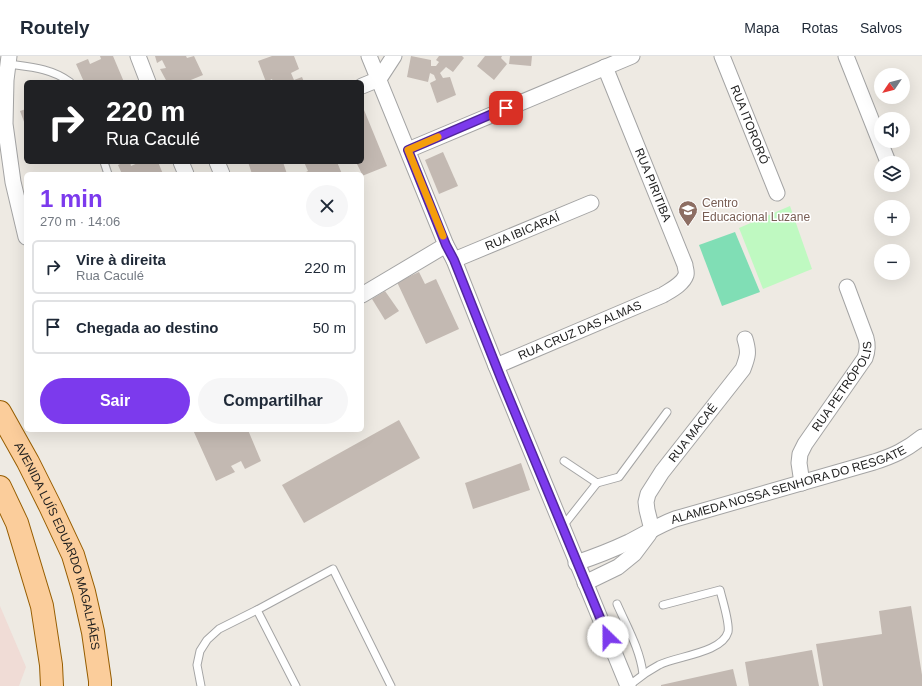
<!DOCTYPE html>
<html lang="pt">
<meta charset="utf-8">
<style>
body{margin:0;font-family:Helvetica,sans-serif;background:#f6f6f7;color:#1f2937;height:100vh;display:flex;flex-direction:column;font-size:15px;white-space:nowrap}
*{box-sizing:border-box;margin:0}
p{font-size:13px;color:#747a83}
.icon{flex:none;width:22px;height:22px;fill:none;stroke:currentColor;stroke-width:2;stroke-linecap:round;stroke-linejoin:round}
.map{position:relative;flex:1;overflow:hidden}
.sheet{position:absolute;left:24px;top:116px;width:340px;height:260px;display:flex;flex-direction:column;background:#fff;border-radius:6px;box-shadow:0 4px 16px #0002}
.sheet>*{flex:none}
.hud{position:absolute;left:24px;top:24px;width:340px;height:84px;border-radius:6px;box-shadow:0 4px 16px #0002;background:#202124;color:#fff;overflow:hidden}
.needle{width:26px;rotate:235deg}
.controls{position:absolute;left:874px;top:12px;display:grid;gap:8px}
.controls a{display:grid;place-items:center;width:36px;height:36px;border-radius:50%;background:#fff;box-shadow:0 4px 16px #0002;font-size:20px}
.pin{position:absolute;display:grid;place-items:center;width:34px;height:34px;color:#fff;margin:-17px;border-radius:8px;box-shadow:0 2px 6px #0006}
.me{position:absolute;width:44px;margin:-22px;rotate:337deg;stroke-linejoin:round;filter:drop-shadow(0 0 3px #0008)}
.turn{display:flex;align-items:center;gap:14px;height:84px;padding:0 16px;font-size:18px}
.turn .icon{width:52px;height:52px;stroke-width:2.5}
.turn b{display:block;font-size:28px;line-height:34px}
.round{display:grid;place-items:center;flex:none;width:42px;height:42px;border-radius:21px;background:#f6f6f7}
.summary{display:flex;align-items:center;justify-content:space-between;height:68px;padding:0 16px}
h1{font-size:24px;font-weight:700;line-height:30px;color:#7c3aed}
.cta{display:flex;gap:8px;margin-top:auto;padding:8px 16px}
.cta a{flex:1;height:46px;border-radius:24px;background:#7c3aed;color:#fff;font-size:16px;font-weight:700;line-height:46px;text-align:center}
.cta a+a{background:#f6f6f7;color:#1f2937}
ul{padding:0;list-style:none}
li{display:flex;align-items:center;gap:12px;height:54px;margin:0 8px 6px;padding:0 8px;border:2px solid #e0e1e3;border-radius:6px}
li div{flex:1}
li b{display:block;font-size:15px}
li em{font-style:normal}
header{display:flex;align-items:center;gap:24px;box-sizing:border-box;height:56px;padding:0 20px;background:#fff;border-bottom:1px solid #e0e1e3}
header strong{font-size:19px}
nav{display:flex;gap:22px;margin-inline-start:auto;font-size:14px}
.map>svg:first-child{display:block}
.military{fill:#f0dcd6}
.park{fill:#bff9c1}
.pitch{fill:#80deb5}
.building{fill:#c3b9b2}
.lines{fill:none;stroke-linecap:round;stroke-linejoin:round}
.lane-casing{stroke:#a4a4a4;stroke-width:9}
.street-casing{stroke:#a4a4a4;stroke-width:17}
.primary-casing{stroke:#965d00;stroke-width:24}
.lane{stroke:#fff;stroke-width:7}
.street{stroke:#fff;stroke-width:15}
.primary{stroke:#fbcd9b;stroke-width:22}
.route-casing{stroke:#51269a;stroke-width:10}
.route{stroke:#7c3aed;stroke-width:7}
.slow{stroke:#f59e0b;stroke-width:7}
.labels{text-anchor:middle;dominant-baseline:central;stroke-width:3;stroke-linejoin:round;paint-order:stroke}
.street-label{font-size:12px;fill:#1d1d1d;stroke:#fff}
.education-label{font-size:12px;fill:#785e54;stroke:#fff;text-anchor:start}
</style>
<header>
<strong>Routely</strong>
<nav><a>Mapa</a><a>Rotas</a><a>Salvos</a></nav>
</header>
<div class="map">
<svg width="922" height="630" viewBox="0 0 922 630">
<rect width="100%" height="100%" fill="#eeeae3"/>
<!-- military -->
<path class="military" d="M 0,550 L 26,611 L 19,630 L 0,630 Z"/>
<!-- park -->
<path class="park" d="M 790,150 L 812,213 L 763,233 L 739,172 Z"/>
<!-- pitch -->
<path class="pitch" d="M 735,176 L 760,236 L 722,250 L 699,189 Z"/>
<!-- building -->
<g class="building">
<path d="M 100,0 L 113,0 L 124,26 L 84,26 L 76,8 L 88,3 L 90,8 L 101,3 Z"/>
<path d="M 155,0 L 186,0 L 187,2 L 194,0 L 203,19 L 186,26 L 167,26 L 160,13 L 166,12 L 162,4 L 157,7 Z"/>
<path d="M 272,0 L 294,0 L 299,13 L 291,17 L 294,24 L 302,21 L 304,26 L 273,26 L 272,23 L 266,26 L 258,5 Z"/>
<path d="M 411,0 L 431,4 L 431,10 L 436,10 L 439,6 L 436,4 L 439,0 L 462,0 L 464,2 L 453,16 L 446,11 L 440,17 L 443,22 L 450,21 L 456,39 L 437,47 L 430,27 L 436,24 L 434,19 L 430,17 L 428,26 L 407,21 Z"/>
<path d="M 485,0 L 502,0 L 501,2 L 507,8 L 494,24 L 477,10 Z"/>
<path d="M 510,0 L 532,0 L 531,10 L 509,8 Z"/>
<path d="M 362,49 L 387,110 L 362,120 L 362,118 L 356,106 L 362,106 Z"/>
<path d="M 26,53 L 26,71 L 20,55 Z"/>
<path d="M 443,96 L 458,130 L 439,138 L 425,104 Z"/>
<path d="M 124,106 L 130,106 L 131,110 L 140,106 L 158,106 L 163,118 L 122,118 L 118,109 Z"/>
<path d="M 248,106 L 283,106 L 287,118 L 252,118 Z"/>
<path d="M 304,106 L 337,106 L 342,118 L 302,118 L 308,115 Z"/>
<path d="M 419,216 L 425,228 L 436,223 L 459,273 L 426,288 L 397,226 Z"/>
<path d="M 385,235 L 399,255 L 385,264 L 372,243 Z"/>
<path d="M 399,364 L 420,402 L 304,467 L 282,429 Z"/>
<path d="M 193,374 L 248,374 L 261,405 L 245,413 L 241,405 L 231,410 L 235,416 L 216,425 Z"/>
<path d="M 521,407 L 530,434 L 473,453 L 465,427 Z"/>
<path d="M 911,550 L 922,619 L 922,630 L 823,630 L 816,588 L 882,578 L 879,555 Z"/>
<path d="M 812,594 L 819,630 L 749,630 L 745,606 Z"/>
<path d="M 733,613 L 737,630 L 661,630 L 661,629 Z"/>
</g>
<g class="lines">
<!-- lane casing -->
<g class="lane-casing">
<g id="lane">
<path d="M 8,8 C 30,11 51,12 70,26"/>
<path d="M 104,106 L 108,118"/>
<path d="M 564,405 L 597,427 L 619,421 L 667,356"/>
<path d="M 563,470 L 597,427"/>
<path d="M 617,548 C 627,571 640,593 643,618"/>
<path d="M 257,554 L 296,630"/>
<path d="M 201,630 L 197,609 L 200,595 L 207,584 L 219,573 L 257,554 L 333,513 L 391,630"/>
<path d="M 629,630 C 638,622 648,615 659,609 C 677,600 722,597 728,576 C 730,567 722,543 720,534 L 663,549"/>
</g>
</g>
<!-- street casing -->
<g class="street-casing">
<g id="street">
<path d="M 9,0 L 6,24 L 5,68 L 13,126 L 26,181"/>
<path d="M 138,0 L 148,26"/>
<path d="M 369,0 L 446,189 L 454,204 L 496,310 L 628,630"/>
<path id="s1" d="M 722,0 L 777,137"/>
<path d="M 846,0 L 888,106"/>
<path d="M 362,30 L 379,23 L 394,0"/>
<path d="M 408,94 L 632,0"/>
<path d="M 181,106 L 186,118"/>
<path d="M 217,106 L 222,118"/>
<path id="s2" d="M 454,204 L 591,147"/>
<path d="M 362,239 L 446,189"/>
<path id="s3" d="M 496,310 L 663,239 C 671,234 683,228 686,219 C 687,215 685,212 685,209 L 605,11"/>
<path id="s4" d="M 802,427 L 799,407 L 800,398 L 805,388 L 865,302 C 868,294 868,289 866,282 L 847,231"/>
<path id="s5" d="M 652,474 L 647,454 L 646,446 L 648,438 L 662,416 L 743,313 C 748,300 749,296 745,283"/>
<path id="s6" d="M 576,507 C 594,501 612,494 629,486 C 645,478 659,469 675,463 L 874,406 C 893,400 906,394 922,381"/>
<path d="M 585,527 L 618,511 L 634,498 L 649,478"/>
</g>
</g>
<!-- primary casing -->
<g class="primary-casing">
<g id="primary">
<path id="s7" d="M 0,356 L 28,406 L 50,450 L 73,499 L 84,536 L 93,576 L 100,625 L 100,630"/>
<path d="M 0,431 L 17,467 L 42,550 L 51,609 L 52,630"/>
</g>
</g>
<!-- lane -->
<use href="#lane" class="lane"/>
<!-- street -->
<use href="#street" class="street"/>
<!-- primary -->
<use href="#primary" class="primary"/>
</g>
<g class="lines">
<!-- route casing -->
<g class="route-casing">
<path id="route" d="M 506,52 L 408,94 L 446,189 L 454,204 L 502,325 L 608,581"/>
</g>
<!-- route -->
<use href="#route" class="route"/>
<!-- slow -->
<path class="slow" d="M 438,81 L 408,94 L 443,180"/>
</g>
<!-- icons -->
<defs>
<g id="school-pin" transform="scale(1)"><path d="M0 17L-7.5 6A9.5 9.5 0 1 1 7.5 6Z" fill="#8d6e63" stroke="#fff"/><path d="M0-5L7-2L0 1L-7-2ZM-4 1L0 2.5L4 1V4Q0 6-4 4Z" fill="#fff"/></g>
</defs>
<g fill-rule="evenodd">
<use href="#school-pin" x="688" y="154"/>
</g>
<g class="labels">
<!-- street labels -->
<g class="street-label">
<text stroke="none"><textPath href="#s1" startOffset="74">RUA ITORORÓ</textPath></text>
<text transform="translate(653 129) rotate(68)">RUA PIRITIBA</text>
<text stroke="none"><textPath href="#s2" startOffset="74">RUA IBICARAÍ</textPath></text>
<text stroke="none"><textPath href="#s3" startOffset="91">RUA CRUZ DAS ALMAS</textPath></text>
<text stroke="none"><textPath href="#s4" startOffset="110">RUA PETRÓPOLIS</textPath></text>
<text stroke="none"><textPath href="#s5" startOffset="113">RUA MACAÉ</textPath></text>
<text stroke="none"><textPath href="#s6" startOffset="227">ALAMEDA NOSSA SENHORA DO RESGATE</textPath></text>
<text stroke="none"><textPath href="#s7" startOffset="147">AVENIDA LUÍS EDUARDO MAGALHÃES</textPath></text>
</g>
<!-- education labels -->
<g class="education-label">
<text x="702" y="147">Centro<tspan x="702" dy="14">Educacional Luzane</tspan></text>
</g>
</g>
</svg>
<div class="controls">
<a><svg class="needle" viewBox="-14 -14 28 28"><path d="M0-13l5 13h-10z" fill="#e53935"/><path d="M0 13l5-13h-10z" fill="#747a83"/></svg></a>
<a><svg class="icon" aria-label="sound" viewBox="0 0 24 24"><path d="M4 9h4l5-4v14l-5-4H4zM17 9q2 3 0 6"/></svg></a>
<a><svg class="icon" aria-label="layers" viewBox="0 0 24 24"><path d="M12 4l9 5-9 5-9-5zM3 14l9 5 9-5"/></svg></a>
<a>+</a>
<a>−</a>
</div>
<div class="pin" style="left:506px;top:52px;background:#d93025"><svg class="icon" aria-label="arrive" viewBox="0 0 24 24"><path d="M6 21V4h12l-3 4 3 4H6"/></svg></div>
<svg class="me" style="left:608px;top:581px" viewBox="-20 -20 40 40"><circle r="19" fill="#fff"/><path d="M0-13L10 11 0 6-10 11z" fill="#7c3aed"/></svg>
<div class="hud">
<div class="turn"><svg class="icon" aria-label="right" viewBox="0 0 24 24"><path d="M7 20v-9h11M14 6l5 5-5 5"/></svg><div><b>220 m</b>Rua Caculé</div></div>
</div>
<section class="sheet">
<div class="summary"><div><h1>1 min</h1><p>270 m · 14:06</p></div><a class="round"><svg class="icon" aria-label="close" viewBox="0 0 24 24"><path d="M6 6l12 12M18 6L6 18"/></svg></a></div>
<ul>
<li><svg class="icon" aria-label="right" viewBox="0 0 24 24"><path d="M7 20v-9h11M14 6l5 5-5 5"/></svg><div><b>Vire à direita</b><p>Rua Caculé</p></div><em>220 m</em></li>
<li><svg class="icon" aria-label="arrive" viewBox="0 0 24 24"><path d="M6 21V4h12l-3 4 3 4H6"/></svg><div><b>Chegada ao destino</b></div><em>50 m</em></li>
</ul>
<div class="cta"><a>Sair</a><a>Compartilhar</a></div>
</section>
</div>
